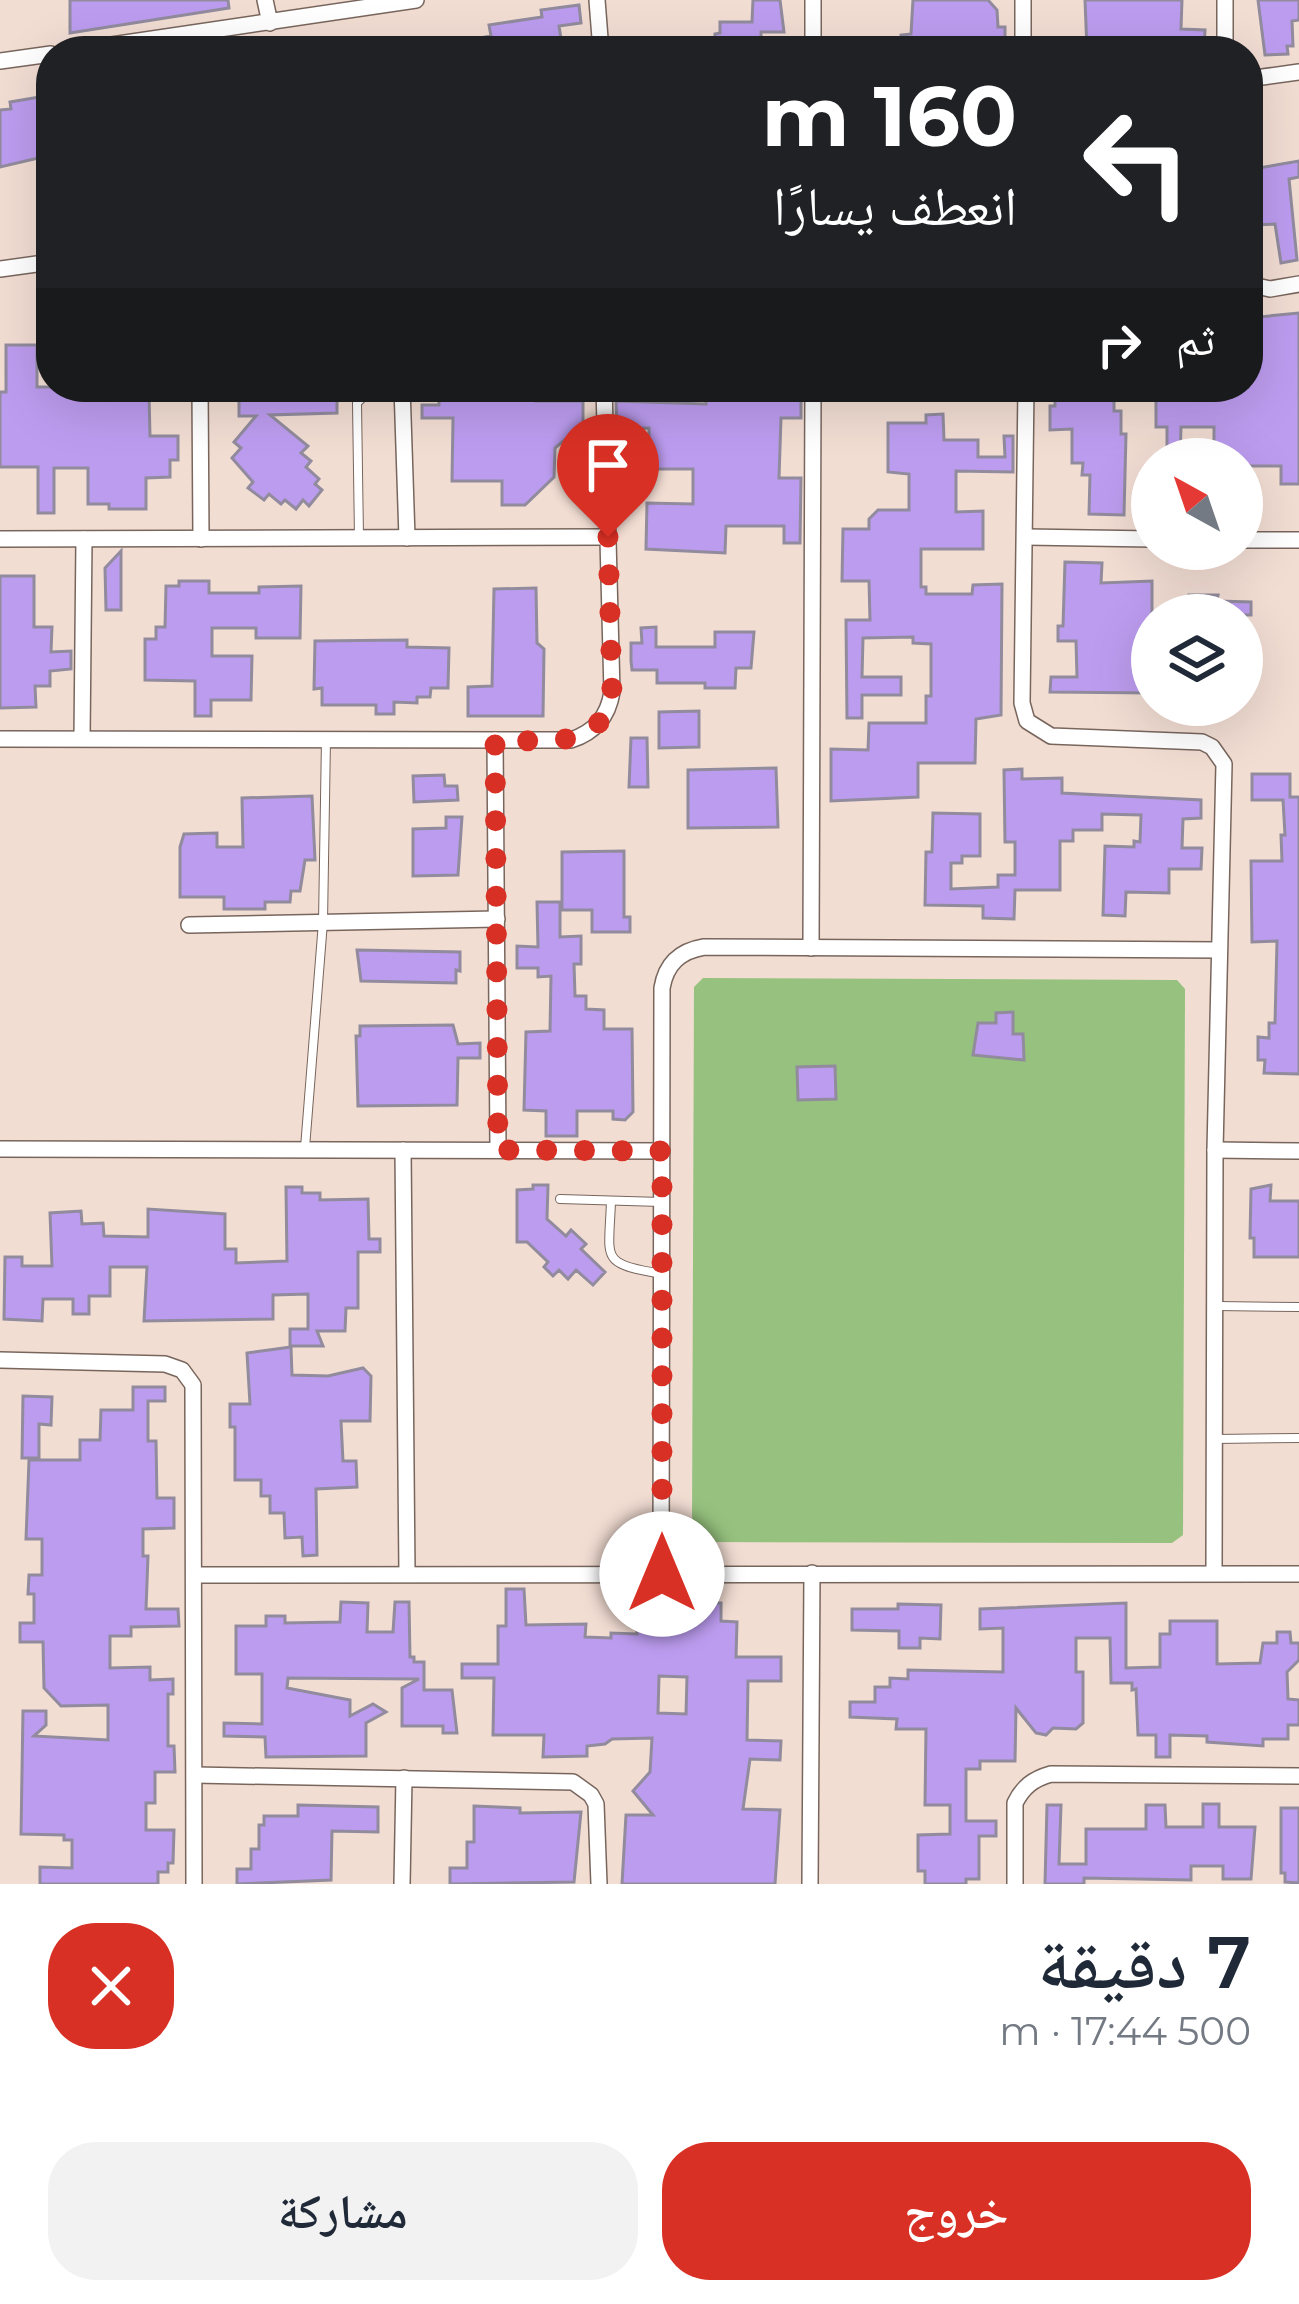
<!DOCTYPE html>
<html lang="ar">
<meta charset="utf-8">
<style>
body{margin:0;font-family:Montserrat,"Noto Naskh Arabic",sans-serif;background:#f2f2f3;color:#1f2937;direction:rtl;height:100vh;display:flex;flex-direction:column;font-size:45px;white-space:nowrap}
*{box-sizing:border-box;margin:0}
p{font-size:39px;color:#747a83}
.icon{flex:none;width:66px;height:66px;fill:none;stroke:currentColor;stroke-width:2;stroke-linecap:round;stroke-linejoin:round}
.map{position:relative;height:1884px;overflow:hidden;direction:ltr}
.drawer{display:flex;flex-direction:column;background:#fff;flex:1}
.drawer>*{flex:none}
.top-card{position:absolute;left:36px;top:36px;width:1227px;height:366px;border-radius:48px;box-shadow:0 12px 48px #0002;direction:rtl;background:#202124;color:#fff;overflow:hidden}
.needle{width:78px;rotate:320deg}
.tools{position:absolute;left:1131px;top:438px;display:grid;gap:24px}
.tools a{display:grid;place-items:center;width:132px;height:132px;border-radius:50%;background:#fff;box-shadow:0 12px 48px #0002;font-size:60px}
.pin{position:absolute;display:grid;place-items:center;width:102px;height:102px;color:#fff;margin:-123px -51px;border-radius:50% 50% 50% 0;rotate:-45deg;box-shadow:0 0 12px #0007}
.pin .icon{rotate:45deg}
.me{position:absolute;width:132px;margin:-66px;rotate:0deg;stroke-linejoin:round;filter:drop-shadow(0 0 9px #0008)}
.turn{display:flex;align-items:center;gap:42px;height:252px;padding:0 48px;font-size:54px}
.turn .icon{width:156px;height:156px;stroke-width:2.5}
.turn b{display:block;font-size:84px;line-height:102px}
.then{display:flex;align-items:center;height:114px;padding:0 48px;background:#0003;gap:24px;font-size:45px}
.round{display:grid;place-items:center;flex:none;width:126px;height:126px;border-radius:48px;background:#f2f2f3}
.summary{display:flex;align-items:center;justify-content:space-between;height:204px;padding:0 48px}
h1{font-size:72px;font-weight:600;line-height:90px}
.action{display:flex;gap:24px;margin-top:auto;padding:24px 48px}
.action a{flex:1;height:138px;border-radius:48px;background:#d93025;color:#fff;font-size:48px;font-weight:600;line-height:138px;text-align:center}
.action a+a{background:#f2f2f3;color:#1f2937}
.map>svg:first-child{display:block}
.green{fill:#96c17e}
.building{fill:#bc9cef;stroke:#918b9d;stroke-width:3;fill-rule:evenodd}
.lines{fill:none;stroke-linecap:round;stroke-linejoin:round}
.service-casing{stroke:#78665d;stroke-width:10}
.minor-casing{stroke:#78665d;stroke-width:18}
.service{stroke:#fff;stroke-width:8}
.minor{stroke:#fff;stroke-width:15}
.route{stroke:#d93025;stroke-width:21;stroke-dasharray:0 37.8}
</style>
<div class="map">
<svg width="1299" height="1884" viewBox="0 0 1299 1884">
<rect width="100%" height="100%" fill="#f2ddd3"/>
<!-- green -->
<path class="green" d="M 703,978 L 1177,980 L 1185,989 L 1183,1535 L 1172,1543 L 701,1542 L 692,1532 L 694,987 Z"/>
<!-- building -->
<g class="building">
<path d="M 70,0 L 228,0 L 229,8 L 70,33 Z"/>
<path d="M 753,0 L 780,0 L 784,32 L 761,32 L 761,51 L 714,49 L 715,34 L 720,33 L 720,22 L 752,22 Z"/>
<path d="M 913,0 L 988,0 L 997,10 L 998,27 L 1005,27 L 1005,51 L 901,51 L 901,35 L 911,34 Z"/>
<path d="M 1085,0 L 1182,0 L 1181,29 L 1205,30 L 1204,51 L 1182,51 L 1182,47 L 1149,47 L 1149,51 L 1087,50 Z"/>
<path d="M 1258,0 L 1299,0 L 1299,20 L 1292,21 L 1293,46 L 1287,46 L 1288,54 L 1265,55 Z"/>
<path d="M 579,5 L 581,23 L 559,26 L 563,51 L 476,51 L 474,39 L 491,36 L 489,25 L 542,17 L 541,10 Z"/>
<path d="M 51,95 L 51,155 L 0,167 L 0,110 L 11,109 L 10,102 Z"/>
<path d="M 1299,161 L 1299,177 L 1289,179 L 1297,260 L 1281,263 L 1275,224 L 1253,225 L 1252,209 L 1260,208 L 1253,169 Z"/>
<path d="M 1299,313 L 1299,484 L 1281,484 L 1281,466 L 1242,466 L 1242,459 L 1214,459 L 1214,427 L 1181,427 L 1180,459 L 1167,459 L 1167,427 L 1156,427 L 1156,394 L 1198,394 L 1198,388 L 1248,387 L 1248,318 Z"/>
<path d="M 6,345 L 37,345 L 37,387 L 92,387 L 92,395 L 149,394 L 150,436 L 178,436 L 178,460 L 170,460 L 170,477 L 146,478 L 146,509 L 109,509 L 109,504 L 88,504 L 88,468 L 54,468 L 54,513 L 38,513 L 38,467 L 0,467 L 0,392 L 6,392 Z"/>
<path d="M 448,387 L 536,387 L 536,401 L 583,401 L 583,436 L 568,437 L 555,448 L 554,477 L 525,505 L 502,505 L 502,481 L 452,481 L 453,418 L 422,418 L 422,405 L 439,405 L 439,396 L 448,396 Z"/>
<path d="M 706,387 L 752,387 L 752,400 L 784,400 L 785,387 L 801,387 L 801,418 L 781,418 L 779,478 L 801,478 L 800,543 L 784,543 L 784,526 L 726,526 L 725,553 L 646,549 L 647,503 L 693,504 L 693,469 L 649,469 L 649,428 L 617,429 L 616,401 L 706,404 Z"/>
<path d="M 1114,387 L 1114,411 L 1121,411 L 1121,434 L 1126,434 L 1124,515 L 1089,514 L 1090,475 L 1082,475 L 1083,463 L 1072,463 L 1072,429 L 1050,430 L 1050,406 L 1055,406 L 1055,388 Z"/>
<path d="M 319,391 L 337,391 L 337,413 L 270,415 L 308,446 L 301,453 L 311,461 L 306,467 L 319,479 L 315,484 L 322,490 L 309,506 L 303,500 L 296,509 L 285,500 L 281,504 L 269,494 L 264,500 L 248,488 L 253,482 L 232,458 L 241,448 L 234,442 L 256,416 L 239,416 L 239,392 Z"/>
<path d="M 943,414 L 944,440 L 978,440 L 978,457 L 1005,457 L 1004,436 L 1013,436 L 1013,472 L 956,471 L 956,512 L 983,511 L 983,549 L 921,549 L 921,587 L 926,587 L 926,594 L 972,594 L 973,585 L 1002,584 L 1001,715 L 976,719 L 975,763 L 918,763 L 918,797 L 831,801 L 831,749 L 868,750 L 869,723 L 926,723 L 926,696 L 931,696 L 931,644 L 913,643 L 913,637 L 863,638 L 862,677 L 901,677 L 901,695 L 862,695 L 862,718 L 847,718 L 846,620 L 870,620 L 869,581 L 842,581 L 843,529 L 869,529 L 869,519 L 878,510 L 909,510 L 909,474 L 888,472 L 888,423 L 926,423 L 926,415 Z"/>
<path d="M 121,551 L 121,610 L 106,610 L 105,568 Z"/>
<path d="M 1065,562 L 1102,563 L 1101,583 L 1152,581 L 1152,693 L 1050,692 L 1051,677 L 1077,677 L 1076,641 L 1058,641 L 1058,626 L 1063,626 Z"/>
<path d="M 0,576 L 34,576 L 34,627 L 52,627 L 51,652 L 71,651 L 71,669 L 50,671 L 50,686 L 35,686 L 36,707 L 0,708 Z"/>
<path d="M 179,581 L 209,581 L 209,593 L 259,593 L 259,587 L 301,586 L 300,638 L 256,638 L 256,628 L 212,628 L 212,656 L 252,656 L 251,700 L 211,700 L 211,716 L 195,716 L 195,681 L 145,680 L 145,639 L 156,639 L 156,627 L 165,627 L 166,586 L 179,586 Z"/>
<path d="M 536,588 L 537,643 L 544,649 L 543,716 L 468,716 L 468,687 L 492,686 L 494,589 Z"/>
<path d="M 1189,595 L 1218,595 L 1217,601 L 1251,602 L 1251,615 L 1188,615 Z"/>
<path d="M 656,627 L 656,647 L 715,647 L 715,632 L 754,632 L 751,668 L 736,668 L 735,688 L 705,688 L 705,683 L 657,683 L 657,670 L 632,670 L 631,661 L 631,643 L 642,643 L 641,628 Z"/>
<path d="M 407,640 L 407,647 L 449,648 L 448,688 L 431,688 L 430,697 L 417,697 L 417,703 L 394,702 L 394,714 L 376,714 L 376,705 L 322,705 L 322,688 L 314,689 L 315,641 Z"/>
<path d="M 699,711 L 699,747 L 659,748 L 659,712 Z"/>
<path d="M 631,738 L 647,738 L 648,787 L 629,787 Z"/>
<path d="M 776,768 L 778,827 L 688,828 L 688,770 Z"/>
<path d="M 1022,769 L 1022,779 L 1062,778 L 1062,793 L 1201,800 L 1201,818 L 1183,819 L 1182,848 L 1202,848 L 1201,869 L 1169,869 L 1169,893 L 1126,892 L 1125,916 L 1103,915 L 1105,846 L 1134,847 L 1134,841 L 1140,842 L 1141,815 L 1102,814 L 1102,830 L 1073,830 L 1073,841 L 1060,841 L 1060,890 L 1015,890 L 1014,919 L 983,918 L 983,906 L 925,905 L 926,852 L 932,852 L 933,813 L 980,814 L 980,856 L 962,856 L 962,863 L 951,863 L 951,889 L 998,887 L 998,875 L 1015,875 L 1015,842 L 1005,842 L 1004,770 Z"/>
<path d="M 1252,774 L 1290,774 L 1290,797 L 1299,797 L 1299,1074 L 1264,1073 L 1265,1060 L 1258,1060 L 1258,1037 L 1269,1038 L 1269,1023 L 1275,1023 L 1277,941 L 1252,942 L 1251,861 L 1282,861 L 1281,835 L 1285,835 L 1283,800 L 1252,800 Z"/>
<path d="M 444,775 L 445,786 L 457,786 L 458,800 L 414,802 L 413,776 Z"/>
<path d="M 312,796 L 315,860 L 305,860 L 300,891 L 291,891 L 290,902 L 265,902 L 265,909 L 224,909 L 224,897 L 180,897 L 180,847 L 184,834 L 217,833 L 217,847 L 243,847 L 242,798 Z"/>
<path d="M 446,817 L 462,817 L 458,875 L 413,876 L 413,829 L 446,828 Z"/>
<path d="M 624,851 L 624,917 L 630,917 L 630,932 L 592,932 L 592,910 L 562,910 L 562,852 Z"/>
<path d="M 537,902 L 560,902 L 560,937 L 581,936 L 581,964 L 574,964 L 575,996 L 586,996 L 586,1009 L 604,1010 L 604,1029 L 632,1029 L 633,1112 L 625,1120 L 613,1119 L 613,1111 L 577,1111 L 577,1136 L 546,1136 L 546,1111 L 524,1110 L 526,1032 L 550,1031 L 551,976 L 538,977 L 538,968 L 517,968 L 517,946 L 538,947 Z"/>
<path d="M 357,950 L 460,952 L 460,971 L 456,970 L 456,983 L 361,981 Z"/>
<path d="M 1013,1012 L 1013,1034 L 1023,1034 L 1024,1060 L 973,1055 L 978,1023 L 996,1023 L 996,1013 Z"/>
<path d="M 453,1025 L 458,1044 L 480,1043 L 480,1058 L 458,1058 L 457,1105 L 358,1106 L 356,1036 L 360,1036 L 360,1026 Z"/>
<path d="M 835,1066 L 836,1099 L 798,1100 L 797,1067 Z"/>
<path d="M 533,1185 L 548,1185 L 547,1219 L 566,1236 L 571,1230 L 586,1244 L 581,1249 L 605,1272 L 593,1285 L 576,1270 L 568,1279 L 559,1270 L 553,1276 L 544,1267 L 548,1262 L 527,1242 L 517,1242 L 517,1190 L 533,1189 Z"/>
<path d="M 1271,1185 L 1270,1201 L 1299,1201 L 1299,1257 L 1254,1257 L 1254,1238 L 1250,1238 L 1251,1189 Z"/>
<path d="M 286,1187 L 302,1187 L 302,1193 L 320,1193 L 320,1200 L 368,1199 L 369,1239 L 380,1239 L 380,1252 L 358,1252 L 358,1308 L 346,1308 L 345,1331 L 317,1331 L 323,1346 L 290,1346 L 290,1329 L 308,1329 L 308,1294 L 273,1295 L 273,1319 L 144,1321 L 147,1267 L 110,1267 L 110,1296 L 89,1296 L 89,1314 L 73,1314 L 73,1299 L 43,1299 L 42,1321 L 4,1319 L 5,1257 L 22,1257 L 22,1266 L 52,1266 L 50,1213 L 81,1211 L 82,1224 L 103,1223 L 104,1236 L 148,1237 L 148,1209 L 225,1214 L 225,1249 L 236,1249 L 236,1263 L 287,1261 Z"/>
<path d="M 291,1347 L 292,1375 L 328,1376 L 363,1368 L 371,1376 L 370,1421 L 341,1421 L 343,1461 L 356,1461 L 357,1487 L 316,1489 L 317,1555 L 303,1556 L 302,1537 L 285,1538 L 284,1513 L 270,1513 L 270,1496 L 261,1496 L 261,1480 L 235,1480 L 235,1427 L 230,1427 L 230,1404 L 250,1404 L 247,1353 Z"/>
<path d="M 133,1387 L 165,1387 L 165,1401 L 148,1401 L 148,1441 L 156,1441 L 157,1498 L 174,1498 L 174,1528 L 143,1529 L 143,1556 L 148,1556 L 146,1609 L 178,1609 L 179,1626 L 131,1627 L 131,1636 L 110,1636 L 110,1668 L 150,1667 L 150,1680 L 173,1679 L 173,1694 L 168,1694 L 168,1746 L 174,1746 L 175,1772 L 155,1772 L 155,1803 L 146,1803 L 146,1830 L 174,1830 L 173,1863 L 168,1863 L 168,1872 L 158,1872 L 158,1884 L 40,1884 L 40,1867 L 72,1868 L 72,1840 L 64,1840 L 64,1835 L 21,1834 L 23,1711 L 46,1711 L 46,1725 L 34,1736 L 108,1740 L 108,1705 L 61,1706 L 44,1688 L 43,1642 L 20,1642 L 20,1623 L 34,1623 L 34,1594 L 28,1594 L 29,1575 L 42,1575 L 42,1539 L 26,1539 L 29,1460 L 80,1460 L 80,1440 L 100,1440 L 101,1410 L 133,1410 Z"/>
<path d="M 23,1396 L 52,1397 L 51,1425 L 39,1424 L 39,1458 L 22,1458 Z"/>
<path d="M 506,1589 L 524,1589 L 526,1625 L 586,1624 L 585,1637 L 611,1638 L 611,1633 L 637,1634 L 637,1630 L 679,1632 L 679,1620 L 690,1621 L 690,1603 L 721,1603 L 721,1621 L 737,1622 L 736,1657 L 781,1657 L 781,1681 L 748,1681 L 747,1740 L 781,1741 L 780,1760 L 750,1759 L 743,1809 L 780,1810 L 775,1884 L 622,1884 L 626,1815 L 653,1815 L 633,1791 L 650,1772 L 652,1738 L 612,1739 L 605,1744 L 587,1746 L 587,1756 L 543,1757 L 544,1735 L 493,1735 L 494,1678 L 462,1678 L 462,1664 L 498,1664 L 498,1626 L 506,1626 ZM 659,1676 L 687,1677 L 686,1714 L 658,1713 Z"/>
<path d="M 341,1602 L 368,1603 L 367,1632 L 393,1632 L 395,1602 L 409,1602 L 410,1657 L 414,1657 L 414,1662 L 424,1662 L 424,1690 L 452,1690 L 457,1733 L 443,1733 L 443,1726 L 402,1726 L 402,1688 L 419,1679 L 288,1678 L 287,1688 L 350,1700 L 350,1716 L 373,1704 L 386,1712 L 366,1723 L 366,1756 L 266,1757 L 265,1737 L 224,1736 L 224,1723 L 262,1724 L 262,1674 L 236,1674 L 236,1626 L 266,1626 L 266,1616 L 285,1616 L 285,1623 L 340,1622 Z"/>
<path d="M 1126,1603 L 1126,1668 L 1160,1667 L 1160,1634 L 1170,1634 L 1170,1621 L 1217,1621 L 1217,1664 L 1260,1663 L 1263,1643 L 1277,1643 L 1277,1632 L 1290,1632 L 1291,1643 L 1299,1643 L 1299,1660 L 1287,1672 L 1288,1699 L 1299,1700 L 1299,1725 L 1288,1725 L 1288,1739 L 1263,1739 L 1263,1746 L 1207,1742 L 1207,1736 L 1170,1735 L 1170,1757 L 1156,1757 L 1156,1735 L 1138,1735 L 1136,1689 L 1132,1690 L 1132,1683 L 1111,1683 L 1110,1638 L 1076,1638 L 1076,1672 L 1083,1672 L 1083,1723 L 1076,1729 L 1053,1728 L 1046,1735 L 1036,1733 L 1016,1708 L 1015,1761 L 980,1761 L 980,1769 L 966,1769 L 966,1821 L 996,1821 L 996,1836 L 979,1836 L 979,1879 L 966,1879 L 966,1884 L 925,1884 L 925,1871 L 918,1871 L 918,1835 L 950,1834 L 950,1805 L 925,1805 L 926,1729 L 896,1729 L 897,1719 L 850,1717 L 850,1702 L 875,1702 L 875,1687 L 890,1687 L 890,1678 L 908,1679 L 908,1670 L 1003,1672 L 1003,1628 L 980,1629 L 980,1609 Z"/>
<path d="M 898,1604 L 941,1605 L 940,1639 L 920,1638 L 920,1648 L 899,1648 L 899,1631 L 852,1630 L 852,1609 L 898,1609 Z"/>
<path d="M 1203,1804 L 1219,1804 L 1219,1827 L 1255,1827 L 1251,1879 L 1223,1879 L 1223,1866 L 1191,1866 L 1191,1880 L 1084,1878 L 1084,1884 L 1045,1884 L 1047,1805 L 1061,1805 L 1059,1864 L 1086,1864 L 1086,1829 L 1146,1829 L 1146,1805 L 1165,1805 L 1166,1827 L 1203,1827 Z"/>
<path d="M 298,1805 L 378,1807 L 378,1832 L 332,1831 L 331,1880 L 237,1884 L 237,1869 L 251,1869 L 251,1849 L 259,1849 L 259,1825 L 264,1825 L 264,1816 L 298,1816 Z"/>
<path d="M 474,1806 L 520,1808 L 520,1813 L 581,1812 L 574,1882 L 450,1884 L 450,1868 L 467,1868 L 467,1842 L 474,1842 Z"/>
<path d="M 1281,1808 L 1299,1808 L 1299,1883 L 1285,1882 L 1285,1873 L 1281,1873 Z"/>
</g>
<g class="lines">
<!-- service casing -->
<g class="service-casing">
<g id="service">
<path d="M 359,538 L 357,403 L 367,393 L 401,390"/>
<path d="M 305,1148 L 323,922 L 326,739"/>
<path d="M 560,1199 L 661,1202"/>
<path d="M 611,1201 C 609,1261 599,1263 662,1274"/>
<path d="M 1217,1306 L 1299,1307"/>
<path d="M 1215,1439 L 1299,1438"/>
</g>
</g>
<!-- minor casing -->
<g class="minor-casing">
<g id="minor">
<path d="M 265,0 L 270,23"/>
<path d="M 597,0 L 601,51"/>
<path d="M 1023,0 L 1023,51"/>
<path d="M 71,51 L 416,0"/>
<path d="M 813,51 L 813,0"/>
<path d="M 1225,51 L 1225,0"/>
<path d="M 0,61 L 51,54"/>
<path d="M 1248,79 L 1299,72"/>
<path d="M 0,269 L 51,262"/>
<path d="M 1248,284 L 1270,289 L 1299,284"/>
<path d="M 200,387 L 201,539"/>
<path d="M 402,387 L 407,538"/>
<path d="M 813,387 L 1026,391"/>
<path d="M 1026,387 L 1022,703 L 1027,721 L 1051,736 L 1202,742 L 1212,747 L 1224,764 L 1215,1150 L 1214,1572"/>
<path d="M 1026,537 L 1152,539"/>
<path d="M 0,539 L 608,537"/>
<path d="M 1242,540 L 1299,540"/>
<path d="M 82,738 L 84,539"/>
<path d="M 0,739 L 571,740 C 595,732 608,717 612,692 L 604,387"/>
<path d="M 495,740 L 498,1150"/>
<path d="M 189,925 L 497,919"/>
<path d="M 811,948 L 813,387"/>
<path d="M 0,1149 L 662,1151"/>
<path d="M 403,1150 L 407,1574"/>
<path d="M 1215,1150 L 1299,1151"/>
<path d="M 0,1360 L 165,1364 L 182,1370 L 193,1385 L 194,1884"/>
<path d="M 661,1573 L 662,988 C 666,964 680,951 704,947 L 1219,950"/>
<path d="M 195,1575 L 1299,1574"/>
<path d="M 195,1775 L 573,1782 L 591,1795 L 596,1804 L 599,1884"/>
<path d="M 402,1884 L 404,1778"/>
<path d="M 810,1884 L 812,1573"/>
<path d="M 1015,1884 L 1015,1803 C 1023,1787 1033,1779 1051,1774 L 1299,1776"/>
</g>
</g>
<!-- service -->
<use href="#service" class="service"/>
<!-- minor -->
<use href="#minor" class="minor"/>
</g>
<g class="lines">
<!-- route -->
<path class="route" d="M 608,537 L 612,692 C 604,752 541,740 495,740 L 498,1150 L 662,1151 L 662,1574"/>
</g>
</svg>
<div class="tools">
<a><svg class="needle" viewBox="-14 -14 28 28"><path d="M0-13l5 13h-10z" fill="#e53935"/><path d="M0 13l5-13h-10z" fill="#747a83"/></svg></a>
<a><svg class="icon" aria-label="layers" viewBox="0 0 24 24"><path d="M12 4l9 5-9 5-9-5zM3 14l9 5 9-5"/></svg></a>
</div>
<div class="pin" style="left:608px;top:537px;background:#d93025"><svg class="icon" aria-label="arrive" viewBox="0 0 24 24"><path d="M6 21V4h12l-3 4 3 4H6"/></svg></div>
<svg class="me" style="left:662px;top:1574px" viewBox="-20 -20 40 40"><circle r="19" fill="#fff"/><path d="M0-13L10 11 0 6-10 11z" fill="#d93025"/></svg>
<div class="top-card">
<div class="turn"><svg class="icon" aria-label="left" viewBox="0 0 24 24"><path d="M17 20v-9H6M10 6l-5 5 5 5"/></svg><div><b>160 m</b>انعطف يسارًا</div></div>
<div class="then">ثم<svg class="icon" aria-label="right" viewBox="0 0 24 24"><path d="M7 20v-9h11M14 6l5 5-5 5"/></svg></div>
</div>
</div>
<section class="drawer">
<div class="summary"><div><h1>7 دقيقة</h1><p>500 m · 17:44</p></div><a class="round" style="background:#d93025;color:#fff"><svg class="icon" aria-label="close" viewBox="0 0 24 24"><path d="M6 6l12 12M18 6L6 18"/></svg></a></div>
<div class="action"><a>خروج</a><a>مشاركة</a></div>
</section>
